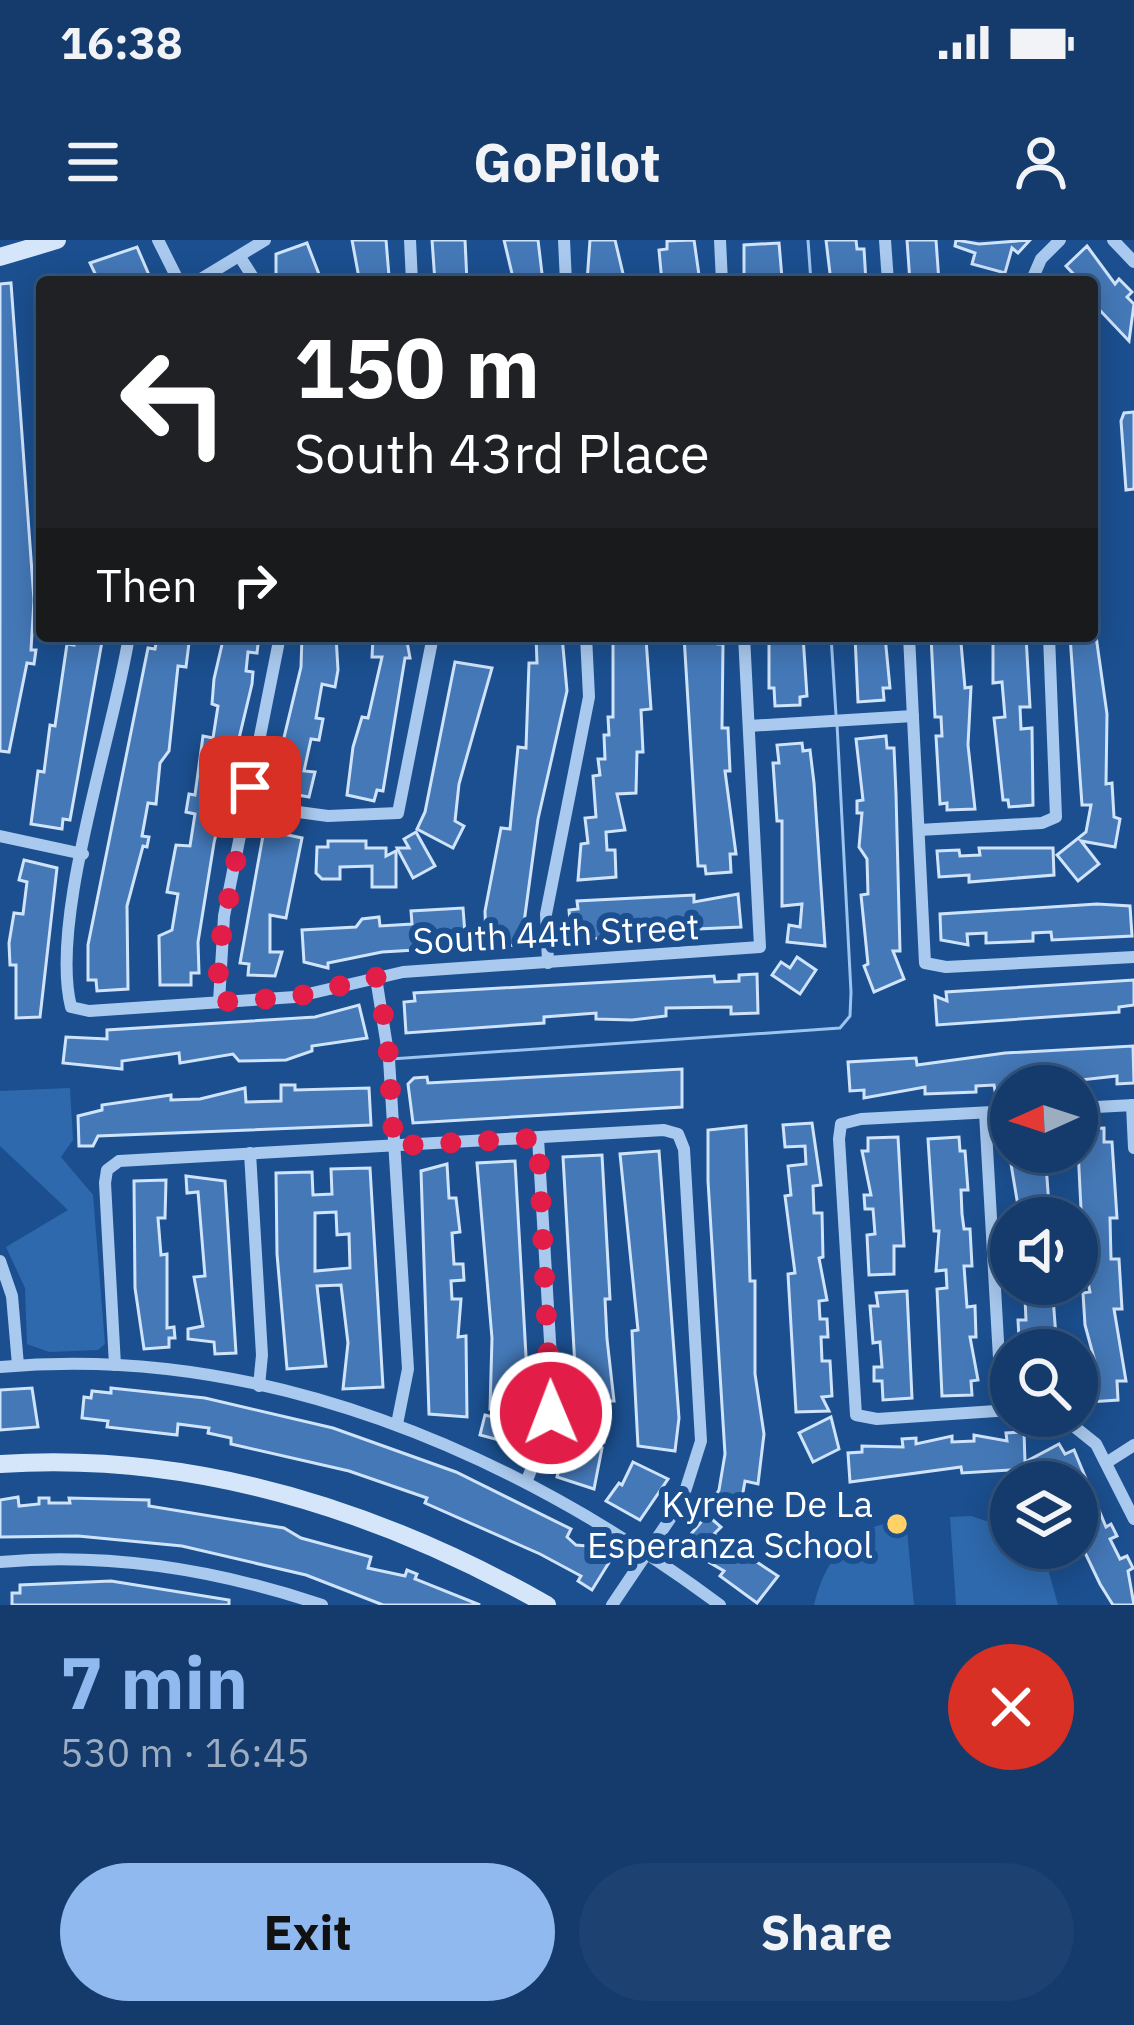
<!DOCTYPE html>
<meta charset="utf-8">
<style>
body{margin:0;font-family:"IBM Plex Sans",sans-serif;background:#1d4271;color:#f1f3f6;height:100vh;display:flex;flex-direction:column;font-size:45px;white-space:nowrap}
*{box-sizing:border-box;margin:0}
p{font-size:39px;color:#9dadc1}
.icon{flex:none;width:66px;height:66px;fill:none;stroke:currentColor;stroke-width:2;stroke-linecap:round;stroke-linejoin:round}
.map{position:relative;height:1365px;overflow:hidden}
.side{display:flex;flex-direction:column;background:#143b6b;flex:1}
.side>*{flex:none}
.guide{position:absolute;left:36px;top:36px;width:1062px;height:366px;border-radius:12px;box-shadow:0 6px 30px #0003,0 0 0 3px #33557e;background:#202124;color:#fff;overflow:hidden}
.needle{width:78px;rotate:267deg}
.controls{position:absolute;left:990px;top:825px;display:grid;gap:24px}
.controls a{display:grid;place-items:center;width:108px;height:108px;border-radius:50%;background:#143b6b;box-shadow:0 6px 30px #0003,0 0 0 3px #33557e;font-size:60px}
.pin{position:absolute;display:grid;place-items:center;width:102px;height:102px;color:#fff;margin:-51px;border-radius:24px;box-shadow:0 6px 18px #0006}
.me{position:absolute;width:132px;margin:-66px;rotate:359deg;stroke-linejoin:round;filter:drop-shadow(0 0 9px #0008)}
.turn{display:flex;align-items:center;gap:42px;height:252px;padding:0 60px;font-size:54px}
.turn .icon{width:156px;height:156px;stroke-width:2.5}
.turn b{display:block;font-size:84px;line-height:102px}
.then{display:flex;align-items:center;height:114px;padding:0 60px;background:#0003;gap:24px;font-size:45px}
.round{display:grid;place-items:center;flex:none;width:126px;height:126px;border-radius:63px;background:#1d4271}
.headline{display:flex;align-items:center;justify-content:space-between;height:204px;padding:0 60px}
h1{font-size:72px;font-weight:700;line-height:90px;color:#90b9f0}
.cta{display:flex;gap:24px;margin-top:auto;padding:24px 60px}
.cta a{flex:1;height:138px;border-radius:72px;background:#90b9f0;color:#111;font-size:48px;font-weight:700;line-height:138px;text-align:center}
.cta a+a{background:#1d4271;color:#f1f3f6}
.status{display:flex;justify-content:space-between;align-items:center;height:84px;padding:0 60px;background:#143b6b;direction:ltr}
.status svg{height:33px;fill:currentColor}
header{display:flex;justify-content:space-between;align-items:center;height:156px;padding:0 60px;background:#143b6b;font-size:54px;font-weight:700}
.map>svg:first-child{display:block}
.green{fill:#2e69ad}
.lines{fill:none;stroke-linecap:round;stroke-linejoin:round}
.stream{stroke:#9cc4f0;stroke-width:3}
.building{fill:#4478b7;stroke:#cfe3fa;stroke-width:3;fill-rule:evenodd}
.street{stroke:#a9c9ee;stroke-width:12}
.secondary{stroke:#d6e6fa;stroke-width:18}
.route{stroke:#e11d48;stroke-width:21;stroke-dasharray:0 37.8}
.poi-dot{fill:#ffd166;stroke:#1b4f8f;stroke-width:4.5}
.labels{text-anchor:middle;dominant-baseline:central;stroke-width:12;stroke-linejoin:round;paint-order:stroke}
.street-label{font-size:36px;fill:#fff;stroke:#1b4f8f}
.poi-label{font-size:36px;fill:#fff;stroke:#1b4f8f;text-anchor:end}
</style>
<div class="status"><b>16:38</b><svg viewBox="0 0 49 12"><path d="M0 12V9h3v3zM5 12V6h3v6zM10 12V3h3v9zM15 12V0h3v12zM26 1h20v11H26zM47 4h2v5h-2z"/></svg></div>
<header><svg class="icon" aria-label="menu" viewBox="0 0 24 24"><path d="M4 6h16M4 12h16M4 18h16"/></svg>GoPilot<svg class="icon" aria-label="person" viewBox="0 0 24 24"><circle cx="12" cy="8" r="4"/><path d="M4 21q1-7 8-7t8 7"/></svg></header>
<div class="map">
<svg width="1134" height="1365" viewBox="0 0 1134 1365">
<rect width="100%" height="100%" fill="#1b4f8f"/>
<!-- green -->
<g class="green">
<path d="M 70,848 L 73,900 L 61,917 L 93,955 L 105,1104 L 98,1110 L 49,1112 L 27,1104 L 25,1048 L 6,1007 L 68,970 L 0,906 L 0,851 Z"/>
<path d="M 971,1276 L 1011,1289 L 1011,1308 L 1034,1308 L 1046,1322 L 1058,1365 L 956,1365 L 950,1277 Z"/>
<path d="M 906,1280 L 914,1365 L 814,1365 C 825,1316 855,1284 906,1280 Z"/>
</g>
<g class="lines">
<!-- stream -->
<g class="stream">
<path d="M 808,0 L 811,42"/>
<path d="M 831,396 L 836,475"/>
<path d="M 391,819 L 840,788 L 850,776 L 851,752 L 837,484"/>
</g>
</g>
<!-- building -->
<g class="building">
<path d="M 352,0 L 386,0 L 389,36 L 359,38 Z"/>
<path d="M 432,0 L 465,0 L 467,42 L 435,42 Z"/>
<path d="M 504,0 L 538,0 L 543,42 L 514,42 Z"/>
<path d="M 590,0 L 615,0 L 625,42 L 587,42 Z"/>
<path d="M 694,0 L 700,42 L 662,42 L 659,10 L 667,9 L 667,1 Z"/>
<path d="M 826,0 L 856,0 L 857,9 L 864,9 L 866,42 L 831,42 Z"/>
<path d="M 907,0 L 936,0 L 939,42 L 910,42 Z"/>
<path d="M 956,0 L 979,4 L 1030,0 L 1018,13 L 1012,8 L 1005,33 L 972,24 L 975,13 L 955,6 Z"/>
<path d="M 307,3 L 322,42 L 290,42 L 288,35 L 276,39 L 276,14 Z"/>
<path d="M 779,3 L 782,38 L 744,41 L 744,5 Z"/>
<path d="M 1087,6 L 1115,44 L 1119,39 L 1132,52 L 1127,57 L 1134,64 L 1129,101 L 1092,62 L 1092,42 L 1081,42 L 1066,26 Z"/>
<path d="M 137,7 L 152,42 L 99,42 L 90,23 Z"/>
<path d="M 11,43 L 34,360 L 31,410 L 36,410 L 34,424 L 27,423 L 9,512 L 0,511 L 0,44 Z"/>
<path d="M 1134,172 L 1134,249 L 1126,250 L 1121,181 L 1124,173 Z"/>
<path d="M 75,396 L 103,396 L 70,580 L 63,579 L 62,589 L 31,584 L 38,531 L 44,532 L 50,485 L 55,486 L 67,404 L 74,405 Z"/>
<path d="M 224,396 L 259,396 L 257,413 L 248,412 L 246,431 L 253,432 L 252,444 L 214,603 L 198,702 L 199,733 L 191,733 L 191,745 L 160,745 L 159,696 L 172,690 L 178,654 L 167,652 L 176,605 L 190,606 L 195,574 L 186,572 L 189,554 L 195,555 L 203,496 L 213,498 L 218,466 L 212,464 L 214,439 Z"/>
<path d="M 302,396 L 336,396 L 338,430 L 335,447 L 322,444 L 316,478 L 323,479 L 319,500 L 311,499 L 304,531 L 315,532 L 309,557 L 280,552 L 282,540 L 274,539 L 301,427 Z"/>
<path d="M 406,396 L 410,418 L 405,418 L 383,551 L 377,550 L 374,561 L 347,555 L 353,507 L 362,477 L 368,478 L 382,417 L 372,417 L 373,398 Z"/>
<path d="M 536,396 L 562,396 L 567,451 L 538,579 L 521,705 L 495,706 L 494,699 L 486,699 L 485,671 L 501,588 L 510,589 L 518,507 L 526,508 L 529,423 L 537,423 Z"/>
<path d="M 613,396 L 646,399 L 651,469 L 641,470 L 643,512 L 637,512 L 636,553 L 617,554 L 625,590 L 606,592 L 607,610 L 615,610 L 616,637 L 578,640 L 581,604 L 588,603 L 585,578 L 596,577 L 593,536 L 600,535 L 598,519 L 605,519 L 604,495 L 609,495 L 608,477 L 613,477 Z"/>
<path d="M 684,396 L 717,396 L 718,404 L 723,404 L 722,488 L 728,488 L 730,531 L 725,531 L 736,614 L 730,614 L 731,632 L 706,634 L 705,626 L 698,626 Z"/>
<path d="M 769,396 L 803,396 L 807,456 L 800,457 L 800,465 L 775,466 L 774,448 L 769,448 Z"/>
<path d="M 855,396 L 885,396 L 890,448 L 883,448 L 884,460 L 858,462 Z"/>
<path d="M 931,396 L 956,396 L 956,403 L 961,403 L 965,448 L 971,447 L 968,505 L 975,569 L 947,570 L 947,563 L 940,564 L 936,496 L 942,496 L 941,477 L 935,477 Z"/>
<path d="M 993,396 L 1026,396 L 1030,467 L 1020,467 L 1021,489 L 1032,488 L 1033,565 L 1009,567 L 1008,560 L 1003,560 L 994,478 L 1005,477 L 1002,442 L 993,443 Z"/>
<path d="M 1070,396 L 1096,396 L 1107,474 L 1106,544 L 1112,543 L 1114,577 L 1120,579 L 1115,607 L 1081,601 L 1099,624 L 1078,641 L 1057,615 L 1086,592 L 1091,565 L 1082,565 Z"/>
<path d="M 157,398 L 189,403 L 186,427 L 178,426 L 169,511 L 160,523 L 156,564 L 148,563 L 142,596 L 149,597 L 147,607 L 143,606 L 127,666 L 128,749 L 97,751 L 96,740 L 88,740 L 88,705 L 148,408 L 155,409 Z"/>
<path d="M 455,422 L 492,428 L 459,544 L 455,581 L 464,586 L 453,608 L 417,589 L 425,572 Z"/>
<path d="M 886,496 L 887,508 L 894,508 L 896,554 L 900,711 L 893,711 L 904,739 L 874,752 L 864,726 L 868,724 L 861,655 L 868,654 L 867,619 L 859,607 L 862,573 L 857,573 L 857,561 L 863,560 L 856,499 Z"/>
<path d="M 802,503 L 803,511 L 810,510 L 814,543 L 825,706 L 787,702 L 789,685 L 800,687 L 802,664 L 782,666 L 782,581 L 777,581 L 773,523 L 779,523 L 777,505 Z"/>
<path d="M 264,590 L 302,598 L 286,678 L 270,675 L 270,712 L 282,712 L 275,736 L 248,735 L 249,724 L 240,723 Z"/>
<path d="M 416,592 L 435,626 L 413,638 L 397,608 L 409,608 L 404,599 Z"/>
<path d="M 328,601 L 366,601 L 366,608 L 386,608 L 386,616 L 396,611 L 396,647 L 372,647 L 372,626 L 340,627 L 340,639 L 322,639 L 316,633 L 317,607 L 328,607 Z"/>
<path d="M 979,608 L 1053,608 L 1054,635 L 969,642 L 969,635 L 939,637 L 937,611 L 959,610 L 960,616 L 980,615 Z"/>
<path d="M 24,620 L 57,628 L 40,777 L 16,778 L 16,725 L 10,725 L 9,703 L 14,673 L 23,674 L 27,642 L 19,640 Z"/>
<path d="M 738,654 L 741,687 L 608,693 L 608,698 L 589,699 L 589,694 L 571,695 L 569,670 L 578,669 L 577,661 L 694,655 L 694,662 Z"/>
<path d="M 1097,664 L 1130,666 L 1132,696 L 1052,700 L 1051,692 L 1033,693 L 1033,701 L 986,703 L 986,693 L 967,694 L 968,705 L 941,700 L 940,674 Z"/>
<path d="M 463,668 L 466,707 L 382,712 L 328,723 L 328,728 L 304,722 L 302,690 L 356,687 L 362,679 L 379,677 L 380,686 L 412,684 L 411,671 Z"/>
<path d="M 797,717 L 816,730 L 800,754 L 772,735 L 781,722 L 790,728 Z"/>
<path d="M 757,734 L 758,773 L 731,774 L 731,767 L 666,768 L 666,776 L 632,780 L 596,779 L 596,773 L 544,777 L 544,783 L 406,793 L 404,762 L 415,761 L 414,753 L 714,736 L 715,742 L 739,741 L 739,735 Z"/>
<path d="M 1134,740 L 1134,765 L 1119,767 L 1119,772 L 937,785 L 935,756 L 947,761 L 946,752 Z"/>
<path d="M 359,765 L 367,798 L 312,806 L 312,811 L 286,820 L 239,821 L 233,814 L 180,823 L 179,813 L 122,821 L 122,829 L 63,823 L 66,797 L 107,799 L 107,790 L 315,777 Z"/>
<path d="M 1133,806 L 1134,843 L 1117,844 L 1117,836 L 1080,840 L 1080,846 L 1030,842 L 995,851 L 994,845 L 976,846 L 976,852 L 925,854 L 925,847 L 864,858 L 864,850 L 850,851 L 848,822 L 916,818 L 917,825 L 1005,813 Z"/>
<path d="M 682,829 L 682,867 L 413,883 L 408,844 L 414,838 L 427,837 L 428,843 Z"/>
<path d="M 281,845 L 295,845 L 295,850 L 369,848 L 371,885 L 98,896 L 93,906 L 79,906 L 78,876 L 102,870 L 102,865 L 171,855 L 171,860 L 200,859 L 245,848 L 246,862 L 281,861 Z"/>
<path d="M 812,883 L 821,945 L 813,946 L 814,973 L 822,973 L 823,1017 L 819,1018 L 827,1060 L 819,1061 L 820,1079 L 827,1079 L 828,1097 L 821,1097 L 822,1121 L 830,1121 L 832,1156 L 822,1157 L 829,1171 L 796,1172 L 788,1034 L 795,1033 L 785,956 L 791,955 L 788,926 L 806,924 L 805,906 L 785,907 L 783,885 Z"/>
<path d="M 746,886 L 750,1041 L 755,1041 L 755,1134 L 764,1194 L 758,1244 L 745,1241 L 742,1258 L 753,1263 L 746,1278 L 710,1264 L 719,1250 L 725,1214 L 708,941 L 708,890 Z"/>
<path d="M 1104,888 L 1104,902 L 1112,902 L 1117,978 L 1110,978 L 1111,1019 L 1119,1019 L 1122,1069 L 1114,1069 L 1126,1141 L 1117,1141 L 1118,1160 L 1089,1162 L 1087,1130 L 1097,1129 L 1085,1085 L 1083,1053 L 1090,1052 L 1084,1022 L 1090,1022 L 1089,995 L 1088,989 L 1082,989 L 1077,889 Z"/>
<path d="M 898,897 L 904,1006 L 894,1006 L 894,1034 L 869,1035 L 867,995 L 875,994 L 873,969 L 865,969 L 864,955 L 871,955 L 862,911 L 868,911 L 868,898 Z"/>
<path d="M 959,897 L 960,911 L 965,911 L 968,950 L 961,950 L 962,974 L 964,989 L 970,989 L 972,1026 L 964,1026 L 967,1067 L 975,1066 L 976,1097 L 970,1097 L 978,1140 L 971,1141 L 972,1155 L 942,1156 L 937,1049 L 947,1048 L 946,1030 L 936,1031 L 939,991 L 934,991 L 928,899 Z"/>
<path d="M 659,911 L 679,1178 L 675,1211 L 638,1206 L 632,1091 L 638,1090 L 620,914 Z"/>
<path d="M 1009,912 L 1045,912 L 1050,978 L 1020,978 Z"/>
<path d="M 602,915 L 610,1059 L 605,1059 L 607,1099 L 614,1161 L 601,1161 L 598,1181 L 607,1183 L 604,1202 L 584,1200 L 602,1208 L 594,1249 L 557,1237 L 577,1162 L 563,917 Z"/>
<path d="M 515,921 L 529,1169 L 490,1169 L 492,1098 L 477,923 Z"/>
<path d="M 447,924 L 449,958 L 456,958 L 460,992 L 452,993 L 454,1024 L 463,1024 L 464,1040 L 451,1041 L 452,1059 L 461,1059 L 458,1097 L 466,1096 L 467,1177 L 429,1174 L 421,931 Z"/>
<path d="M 370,928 L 383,1147 L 343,1149 L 348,1103 L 341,1045 L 317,1046 L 326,1126 L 287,1129 L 277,1014 L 276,933 L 312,932 L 313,955 L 332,954 L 331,929 ZM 336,972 L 337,995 L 349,994 L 350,1028 L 315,1031 L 315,973 Z"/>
<path d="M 186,936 L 225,941 L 236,1113 L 215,1114 L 214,1102 L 188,1099 L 188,1089 L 203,1086 L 194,1037 L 205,1036 L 198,952 L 187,953 Z"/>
<path d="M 166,940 L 165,978 L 158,978 L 161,1015 L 167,1014 L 167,1088 L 174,1087 L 175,1098 L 169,1098 L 169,1107 L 144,1109 L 135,1048 L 134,941 Z"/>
<path d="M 1029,1044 L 1052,1044 L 1057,1110 L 1027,1110 L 1027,1099 L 1019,1099 L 1018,1080 L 1026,1080 L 1025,1058 L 1017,1058 L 1016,1045 Z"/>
<path d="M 907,1051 L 912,1158 L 883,1160 L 882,1141 L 874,1141 L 874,1127 L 882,1127 L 880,1102 L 873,1103 L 870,1066 L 878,1066 L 876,1053 Z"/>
<path d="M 32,1148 L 38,1187 L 0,1190 L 0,1150 Z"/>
<path d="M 111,1148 L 205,1158 L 333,1188 L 456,1232 L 571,1289 L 567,1297 L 576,1305 L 599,1307 L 613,1316 L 592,1350 L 578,1341 L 581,1336 L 540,1314 L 425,1263 L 427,1258 L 349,1231 L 231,1204 L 231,1198 L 208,1193 L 209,1188 L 178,1184 L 177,1195 L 107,1187 L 108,1181 L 82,1178 L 84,1157 L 91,1158 L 92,1151 L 111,1153 Z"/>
<path d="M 485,1175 L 523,1185 L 518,1205 L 480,1195 Z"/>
<path d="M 831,1177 L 839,1209 L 813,1222 L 799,1193 Z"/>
<path d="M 1024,1192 L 1025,1222 L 1059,1204 L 1065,1214 L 1074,1210 L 1106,1287 L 1111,1284 L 1117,1296 L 1110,1299 L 1120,1319 L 1127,1316 L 1133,1328 L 1128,1331 L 1134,1365 L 1113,1365 L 1100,1344 L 1077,1296 L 1077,1242 L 1071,1234 L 1047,1242 L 1040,1228 L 962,1233 L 961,1227 L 850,1242 L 848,1213 L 862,1212 L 862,1206 L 903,1207 L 902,1199 L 916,1198 L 916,1204 L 952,1196 L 952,1202 L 974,1201 L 974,1195 L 1007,1201 L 1006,1193 Z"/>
<path d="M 633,1222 L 668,1239 L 640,1280 L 606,1261 L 619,1243 L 622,1245 Z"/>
<path d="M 18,1257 L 19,1266 L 39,1264 L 39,1258 L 49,1258 L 49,1263 L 70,1263 L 69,1258 L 149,1260 L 149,1266 L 284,1288 L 301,1298 L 371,1317 L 368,1328 L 405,1336 L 407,1330 L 417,1334 L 415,1339 L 480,1365 L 383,1365 L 306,1335 L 182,1306 L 78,1296 L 0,1297 L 0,1260 Z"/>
<path d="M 707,1275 L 721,1287 L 714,1294 L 778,1336 L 757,1363 L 720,1336 L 724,1331 L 681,1306 Z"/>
<path d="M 111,1341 L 229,1360 L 229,1365 L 12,1365 L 12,1353 L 20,1353 L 20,1345 Z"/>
</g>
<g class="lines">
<!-- street -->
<g class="street">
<path d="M 158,0 L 179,42"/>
<path d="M 410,0 L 412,42"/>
<path d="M 564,0 L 566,42"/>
<path d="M 720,0 L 722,42"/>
<path d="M 885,0 L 888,42"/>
<path d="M 1113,0 L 1134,22"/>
<path d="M 240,17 L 256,42"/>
<path d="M 196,42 L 265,0"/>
<path d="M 1031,42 L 1041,19 L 1060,0"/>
<path d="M 129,396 C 114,493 49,679 71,767 L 89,771 L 295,757 L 403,732 L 760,707 L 744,396"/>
<path d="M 909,396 L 925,723 L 946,727 L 1134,717"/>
<path d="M 749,486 L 913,476"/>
<path d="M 247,565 L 328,576 L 398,573 L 433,396"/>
<path d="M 919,590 L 1042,583 L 1056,577 L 1049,396"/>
<path d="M 0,596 L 83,614"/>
<path d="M 548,723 L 546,674 L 589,457 L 586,396"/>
<path d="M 376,738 L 389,819 L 408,1129 L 397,1184"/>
<path d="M 219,762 L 224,676 L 280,396"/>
<path d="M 1132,865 L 1134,908"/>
<path d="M 1077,868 L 1134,865"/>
<path d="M 1011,871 L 861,879 L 841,884 L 839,899 L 856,1175 L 877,1179 L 1011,1170"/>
<path d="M 985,873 L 1002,1171"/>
<path d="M 250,913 L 262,1115 L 259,1146"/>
<path d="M 0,1021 L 12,1056 L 18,1125"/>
<path d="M 115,1125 L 105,943 L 107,930 L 119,921 L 664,890 L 678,894 L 684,909 L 701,1201 L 682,1261 L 612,1365"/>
<path d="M 0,1127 C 262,1103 514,1212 720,1365"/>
<path d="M 1061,1176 L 1096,1204 L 1134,1279"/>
<path d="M 1106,1223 L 1134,1205"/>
<path d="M 527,1240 L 546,1193 L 553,1152 L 538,898"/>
<path d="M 0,1322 C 110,1312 218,1330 322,1365"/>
</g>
<!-- secondary -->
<g class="secondary">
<path d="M 0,17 L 57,0"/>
<path d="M 0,1224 C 195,1211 379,1270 547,1365"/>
</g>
</g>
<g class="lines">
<!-- route -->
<path class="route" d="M 250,547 L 218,715 L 219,762 L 295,757 L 376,737 L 387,793 L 394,906 L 538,898 L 551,1173"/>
</g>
<!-- markers -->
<circle class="poi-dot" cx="897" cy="1284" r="12"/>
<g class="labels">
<!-- street labels -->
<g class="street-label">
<text transform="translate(556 693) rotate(-3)">South 44th Street</text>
</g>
<!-- poi labels -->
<g class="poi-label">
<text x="873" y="1263">Kyrene De La<tspan x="873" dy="41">Esperanza School</tspan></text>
</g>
</g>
</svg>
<div class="controls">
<a><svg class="needle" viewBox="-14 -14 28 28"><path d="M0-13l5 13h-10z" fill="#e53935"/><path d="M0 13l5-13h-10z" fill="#9dadc1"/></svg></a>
<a><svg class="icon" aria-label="sound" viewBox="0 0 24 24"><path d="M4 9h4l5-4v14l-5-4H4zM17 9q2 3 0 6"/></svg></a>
<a><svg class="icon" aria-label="search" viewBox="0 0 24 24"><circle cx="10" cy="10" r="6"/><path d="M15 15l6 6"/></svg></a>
<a><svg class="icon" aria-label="layers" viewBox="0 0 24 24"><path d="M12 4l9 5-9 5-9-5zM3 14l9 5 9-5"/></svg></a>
</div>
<div class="pin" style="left:250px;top:547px;background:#d93025"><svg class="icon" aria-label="arrive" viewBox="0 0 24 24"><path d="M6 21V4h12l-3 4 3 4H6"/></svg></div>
<svg class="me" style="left:551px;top:1173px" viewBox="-20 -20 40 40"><circle r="17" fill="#e11d48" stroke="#fff" stroke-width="3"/><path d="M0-11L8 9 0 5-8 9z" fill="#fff"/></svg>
<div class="guide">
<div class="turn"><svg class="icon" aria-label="left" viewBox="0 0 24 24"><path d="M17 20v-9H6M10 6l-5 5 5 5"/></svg><div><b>150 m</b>South 43rd Place</div></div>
<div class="then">Then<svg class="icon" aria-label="right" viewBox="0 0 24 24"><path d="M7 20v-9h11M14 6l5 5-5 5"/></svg></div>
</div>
</div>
<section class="side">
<div class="headline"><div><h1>7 min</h1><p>530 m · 16:45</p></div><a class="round" style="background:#d93025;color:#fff"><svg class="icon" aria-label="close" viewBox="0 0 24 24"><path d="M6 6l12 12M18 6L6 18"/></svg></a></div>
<div class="cta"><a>Exit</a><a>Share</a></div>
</section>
